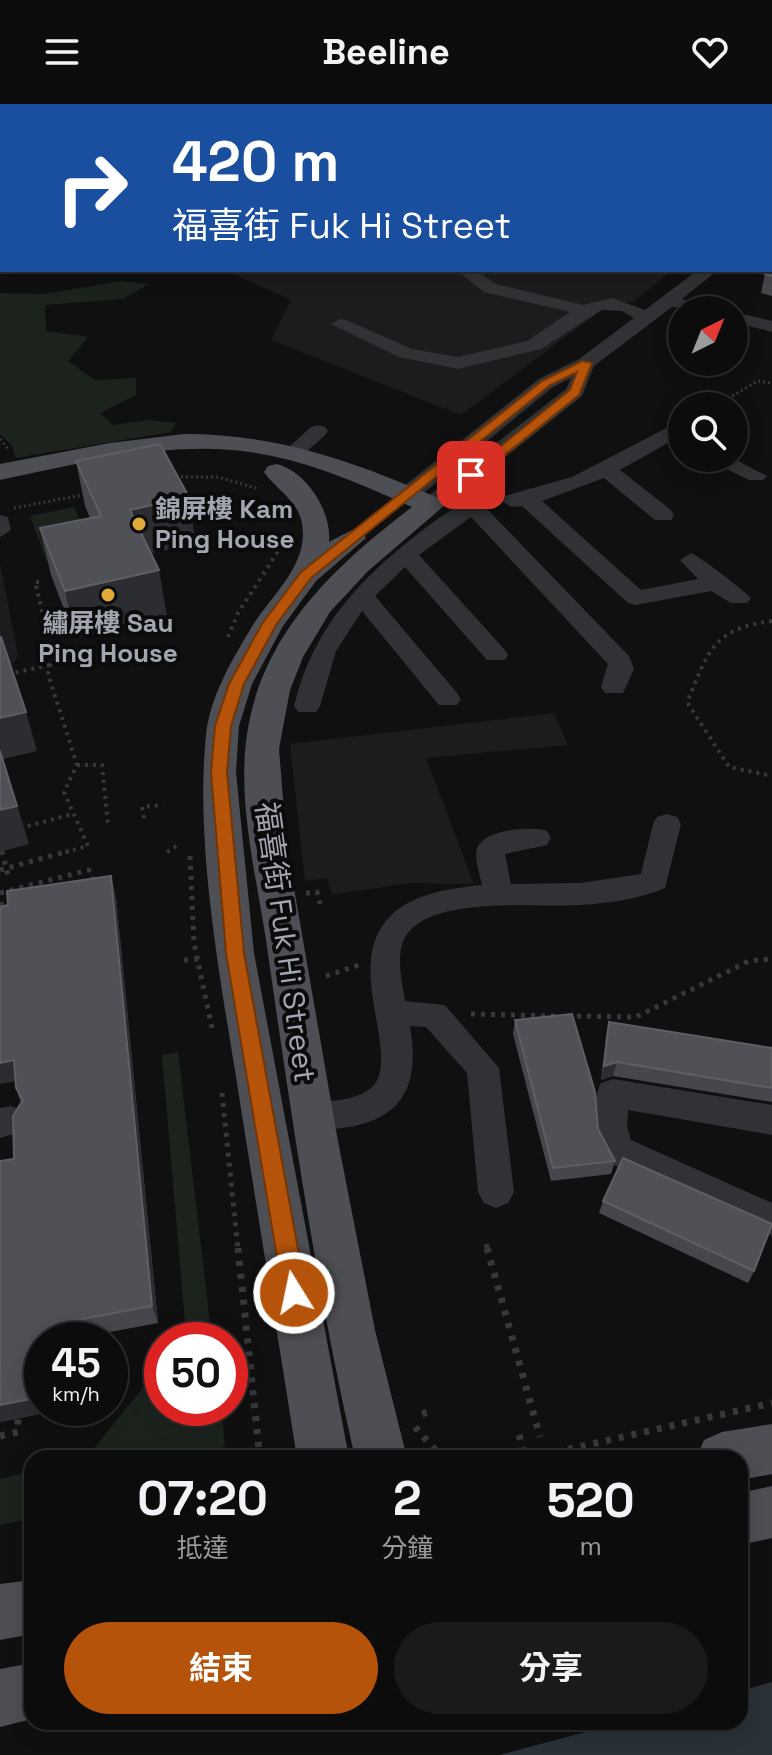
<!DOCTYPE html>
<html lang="zh-TW">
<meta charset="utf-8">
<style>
body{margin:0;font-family:"Space Grotesk","Noto Sans TC",sans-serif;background:#1a1a1b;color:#f1f3f6;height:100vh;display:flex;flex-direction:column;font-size:30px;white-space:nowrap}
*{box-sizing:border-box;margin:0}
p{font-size:26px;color:#9a9b9d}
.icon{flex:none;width:44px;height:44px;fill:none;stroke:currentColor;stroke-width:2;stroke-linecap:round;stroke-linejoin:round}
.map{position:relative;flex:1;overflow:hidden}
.drawer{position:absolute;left:24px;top:1346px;width:724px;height:280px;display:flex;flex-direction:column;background:#0c0c0d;border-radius:24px;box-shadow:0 4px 20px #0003,0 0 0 2px #2c2c2e}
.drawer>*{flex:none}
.hud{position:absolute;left:0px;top:0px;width:772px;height:168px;box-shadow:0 4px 20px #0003,0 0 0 2px #2c2c2e;background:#1a4fa0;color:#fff;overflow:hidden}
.needle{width:52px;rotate:43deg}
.fabs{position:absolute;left:668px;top:192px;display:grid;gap:16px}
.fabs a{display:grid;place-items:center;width:80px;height:80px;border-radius:50%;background:#0c0c0d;box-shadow:0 4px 20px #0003,0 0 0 2px #2c2c2e;font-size:40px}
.speed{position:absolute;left:24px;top:1218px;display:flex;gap:16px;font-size:40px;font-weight:700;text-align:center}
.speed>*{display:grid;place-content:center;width:104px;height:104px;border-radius:50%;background:#0c0c0d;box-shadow:0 4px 20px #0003,0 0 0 2px #2c2c2e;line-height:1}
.speed small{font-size:20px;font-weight:400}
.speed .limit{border:12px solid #d22;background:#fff;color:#111}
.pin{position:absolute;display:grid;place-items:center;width:68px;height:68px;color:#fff;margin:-34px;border-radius:16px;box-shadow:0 4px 12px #0006}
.me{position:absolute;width:88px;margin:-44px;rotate:350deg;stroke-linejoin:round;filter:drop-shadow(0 0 6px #0008)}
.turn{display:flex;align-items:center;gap:28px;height:168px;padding:0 40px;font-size:36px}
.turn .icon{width:104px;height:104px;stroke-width:2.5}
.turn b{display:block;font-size:56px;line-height:68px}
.eta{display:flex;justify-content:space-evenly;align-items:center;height:136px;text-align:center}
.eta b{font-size:48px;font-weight:700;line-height:56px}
.action{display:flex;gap:16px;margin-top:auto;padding:16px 40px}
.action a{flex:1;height:92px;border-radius:48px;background:#b45309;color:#fff;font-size:32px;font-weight:700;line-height:92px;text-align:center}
.action a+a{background:#1a1a1b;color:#f1f3f6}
header{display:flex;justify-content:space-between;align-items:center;height:104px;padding:0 40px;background:#0c0c0d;font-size:36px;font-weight:700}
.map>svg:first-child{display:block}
.built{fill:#1c1c1e}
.green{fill:#1c231d}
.water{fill:#2a3238}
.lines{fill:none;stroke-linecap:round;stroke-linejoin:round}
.path-far3{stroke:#37383c;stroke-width:3;stroke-dasharray:2 3;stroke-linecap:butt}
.path-far2{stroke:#37383c;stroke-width:4;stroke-dasharray:3 5;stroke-linecap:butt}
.path-far1{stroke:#37383c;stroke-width:5;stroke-dasharray:4 6;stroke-linecap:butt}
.path{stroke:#37383c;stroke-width:7;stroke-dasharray:5 8;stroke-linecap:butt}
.minor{fill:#313235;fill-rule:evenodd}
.major{fill:#4d4f54;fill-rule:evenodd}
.wall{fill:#46474c}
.shaded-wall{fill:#2c2d30}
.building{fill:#505156;stroke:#5d5f64;stroke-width:2}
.route{fill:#b45309;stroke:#753606;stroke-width:2}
.poi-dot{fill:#e0aa39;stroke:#0b0b0c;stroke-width:3}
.labels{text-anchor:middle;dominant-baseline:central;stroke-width:8;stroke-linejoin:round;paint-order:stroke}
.far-poi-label{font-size:26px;font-weight:bold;fill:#a2a6b0;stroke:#0b0b0c;text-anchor:start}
.street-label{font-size:30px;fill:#a2a6b0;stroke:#0b0b0c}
</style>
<header><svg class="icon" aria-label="menu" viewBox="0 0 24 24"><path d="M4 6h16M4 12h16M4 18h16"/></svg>Beeline<svg class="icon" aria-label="heart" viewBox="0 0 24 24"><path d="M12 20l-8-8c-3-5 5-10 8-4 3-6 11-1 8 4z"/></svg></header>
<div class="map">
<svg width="772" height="1651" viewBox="0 0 772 1651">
<rect width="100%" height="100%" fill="#101011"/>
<!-- built -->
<g class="built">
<path d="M 178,0 L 772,0 L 772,87 L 770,2 Z"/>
<path d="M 225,166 L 673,166 L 634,197 L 604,204 L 461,311 L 271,236 L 291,196 Z"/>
<path d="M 0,459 L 18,551 L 15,558 L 0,565 Z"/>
<path d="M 554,609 L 568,641 L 426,654 L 474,780 L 409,779 L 332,791 L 327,774 L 305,777 L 290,640 Z"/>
</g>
<!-- green -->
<g class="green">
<path d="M 122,177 L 149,180 L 123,195 L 45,201 L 46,227 L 88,233 L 68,257 L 95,276 L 136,274 L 136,291 L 100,309 L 113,321 L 148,316 L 176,319 L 171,328 L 16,354 L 12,342 L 0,330 L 0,189 L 44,190 Z"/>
<path d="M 74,403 L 94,448 L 47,458 L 30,412 Z"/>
<path d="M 178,948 L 212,1236 L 181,1236 L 186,1230 L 162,951 Z"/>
<path d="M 162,1260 L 162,1304 L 221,1304 L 225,1341 L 214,1354 L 86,1354 Z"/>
<path d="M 32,1367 L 32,1414 L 0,1421 L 0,1375 Z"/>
</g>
<!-- water -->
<path class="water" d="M 772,1578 L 772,1651 L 500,1651 L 623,1618 L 740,1618 L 740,1587 Z"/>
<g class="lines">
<!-- path-far3 -->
<g class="path-far3">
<path d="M 715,302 L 758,277 L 772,279"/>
<path d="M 0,335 L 9,346"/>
<path d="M 171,373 L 218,373 L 259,385"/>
<path d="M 14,404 L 87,390"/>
<path d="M 284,437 L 288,432"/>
</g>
<!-- path-far2 -->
<g class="path-far2">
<path d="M 39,478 L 35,478 L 53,552 L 48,570 L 77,661 L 64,688 L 88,742 L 62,749"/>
<path d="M 772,517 C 712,525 709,547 687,598 L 729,663 L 772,672"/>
<path d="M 228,533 L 238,509 L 286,435"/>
<path d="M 0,572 L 50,561"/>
<path d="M 77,661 L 102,661 L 108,722"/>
<path d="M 144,714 L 142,703 L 163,701"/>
<path d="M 20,724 L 73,710"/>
<path d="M 0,739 L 2,749"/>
<path d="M 167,748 L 178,741"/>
</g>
<!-- path-far1 -->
<g class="path-far1">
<path d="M 2,747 L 8,772"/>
<path d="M 190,752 L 194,839 L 212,924"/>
<path d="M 0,766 L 69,747"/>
<path d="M 0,789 L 89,766 L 93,775 L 88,776"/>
<path d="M 306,789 L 317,788 L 320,800"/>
<path d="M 0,801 L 13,797"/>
<path d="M 184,856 L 199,855"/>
<path d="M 326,872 L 359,861"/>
<path d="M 471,910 L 557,912"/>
<path d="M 567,912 L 636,913 L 749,857 L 772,855"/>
<path d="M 222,989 L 238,1146"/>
<path d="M 486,1140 L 488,1146"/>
</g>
<!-- path -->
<g class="path">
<path d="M 238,1144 L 259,1346"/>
<path d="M 487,1144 L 540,1333"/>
<path d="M 422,1310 L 428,1308"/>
<path d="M 415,1323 L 442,1354"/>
<path d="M 519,1331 L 526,1354"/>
<path d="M 0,1332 L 18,1328 L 18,1309"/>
<path d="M 530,1354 L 772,1299"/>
</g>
<!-- minor -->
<g class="minor">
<path d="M 201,0 L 216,0 L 217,2 L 202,2 Z"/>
<path d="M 427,0 L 441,0 L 442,2 L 428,2 Z"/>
<path d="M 627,0 L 645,0 L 646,2 L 628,2 Z"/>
<rect x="770" y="49" width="2" height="9"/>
<path d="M 772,109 L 772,119 L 770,120 L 770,110 Z"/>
<path d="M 456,166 L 476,166 L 496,180 L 583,201 L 612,194 L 645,206 L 698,166 L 718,166 L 682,195 L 714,206 L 672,203 L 594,262 L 582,292 L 483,371 L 500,389 L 485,403 L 629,552 L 634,565 L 623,589 L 605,589 L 601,583 L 608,560 L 471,413 L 419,451 L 505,546 L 508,551 L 505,556 L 487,556 L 405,463 L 375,492 L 457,589 L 461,595 L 457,601 L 439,601 L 362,507 L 336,547 L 320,602 L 316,608 L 298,608 L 294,602 C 313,521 366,468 431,420 C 445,409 462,400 477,389 L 469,381 L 431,407 L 423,406 L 420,401 L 423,396 L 566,285 L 571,274 L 553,283 L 415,396 L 399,396 L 396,391 L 399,386 L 539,275 L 579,255 L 634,214 L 622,207 L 602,206 L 541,245 L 458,265 L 399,253 L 331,220 L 340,215 L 346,216 L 412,245 L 458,253 L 527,237 L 570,208 L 484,188 Z"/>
<path d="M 734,208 L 772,217 L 772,228 L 734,218 Z"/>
<path d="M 682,316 L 682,331 L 620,366 L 671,406 L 674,411 L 671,416 L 655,416 L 604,374 L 542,397 L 641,486 L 698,475 L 680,456 L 691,449 C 698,451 746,488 751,494 L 747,499 L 731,499 L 711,487 L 636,501 L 628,499 L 522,402 L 512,403 L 501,397 L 504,392 L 572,373 Z"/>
<path d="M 318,321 L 325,323 L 328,327 L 325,331 L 301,353 L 287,353 L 284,349 L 287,345 L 311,323 Z"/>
<path d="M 704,354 L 732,354 L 767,372 L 763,376 L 749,376 Z"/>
<path d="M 0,411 L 8,413 L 11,426 L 0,433 Z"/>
<path d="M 667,710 L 677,713 L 681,720 L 665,784 C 640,795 608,799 581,801 C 538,804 427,790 404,835 C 396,853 402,878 405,897 L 445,901 L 499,964 L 514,1088 L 508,1099 L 496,1104 L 484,1099 L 478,1088 L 467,969 L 426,923 L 410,922 C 420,980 404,1016 342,1024 C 327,1026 314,1028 299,1023 L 294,1013 L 299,1003 C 324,994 354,1001 374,981 C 381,973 381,962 381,952 C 380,927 373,904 371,879 C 365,804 417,787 482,781 C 480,771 474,754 477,744 C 485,725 531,722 547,727 L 551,734 L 547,741 L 505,750 L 511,780 L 580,779 L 641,770 L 653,720 L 657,713 Z"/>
<path d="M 613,975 L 772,1001 L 772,1031 L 628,1006 L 627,1023 L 631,1036 L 772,1099 L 772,1132 L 605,1057 C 593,1032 589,1004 601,979 Z"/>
<path d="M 11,1002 L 23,1007 L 28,1017 L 23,1027 L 0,1034 L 0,1004 Z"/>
</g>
<!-- major -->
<g class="major">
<path d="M 184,330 C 280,330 354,358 441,395 L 445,401 L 368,467 L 330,508 L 303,553 L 290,586 L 279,645 L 287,744 L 337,1032 L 375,1226 L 407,1354 L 355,1354 C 316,1183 291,1010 266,836 C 255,764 234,686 250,614 C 270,521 340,458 412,403 C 363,381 314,359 261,350 C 175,334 84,359 0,376 L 0,360 L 110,339 Z"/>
<path d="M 277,360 C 307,368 332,408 329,438 L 352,426 L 362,428 L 366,434 L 316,477 L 283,522 L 252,580 L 239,622 L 236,668 L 254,849 L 349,1354 L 297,1354 C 277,1227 256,1100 236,973 C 219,867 195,737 206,631 C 210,592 233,554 253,521 C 273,489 312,458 301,415 C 295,395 275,384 264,368 L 268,362 Z"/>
<path d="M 772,1320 L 772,1370 L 740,1376 L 740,1354 L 696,1354 L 704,1336 L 722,1328 Z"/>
<path d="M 772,1382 L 772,1434 L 740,1441 L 740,1389 Z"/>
<path d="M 32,1476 L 32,1530 L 0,1536 L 0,1480 Z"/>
<path d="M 32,1559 L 32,1615 L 0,1623 L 0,1565 Z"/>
</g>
</g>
<!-- wall -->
<g class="wall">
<path d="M 772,164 L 772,192 L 761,189 L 765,170 Z"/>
<path d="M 76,357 L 189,393 L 195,439 L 151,449 L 167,512 L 75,534 L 51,471 L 40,424 L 90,414 L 85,402 Z"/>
<path d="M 116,793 L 158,1219 L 89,1232 L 90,1236 L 42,1236 L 42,1304 L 69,1304 L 0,1318 L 0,1057 L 14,1055 L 21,999 L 16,984 Z"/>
<path d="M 515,916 L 598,1025 L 615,1057 L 611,1070 L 551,1077 L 513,930 Z"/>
<path d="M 609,918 L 772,944 L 772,998 L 613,972 L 601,976 L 606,932 Z"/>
<path d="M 603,1097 L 754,1167 L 748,1179 L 599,1109 Z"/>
</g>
<!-- shaded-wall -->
<g class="shaded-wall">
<path d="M 189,393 L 195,439 L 138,452 L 130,406 Z"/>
<path d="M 159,466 L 167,512 L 75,534 L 65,487 Z"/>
<path d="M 26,608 L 37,647 L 3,655 L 29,740 L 0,748 L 0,614 Z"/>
<path d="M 111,772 L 116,793 L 158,1219 L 152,1202 Z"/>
<path d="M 14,956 L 22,976 L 0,980 L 0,959 Z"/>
<path d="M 617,958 L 613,972 L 601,976 L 604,962 Z"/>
<path d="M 82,1215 L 89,1232 L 90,1236 L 83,1236 Z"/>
<path d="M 42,1293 L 42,1304 L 69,1304 L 0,1318 L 0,1301 Z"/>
</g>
<!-- building -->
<g class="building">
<path d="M 772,164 L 772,172 L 765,170 L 770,166 Z"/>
<path d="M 160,340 L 189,393 L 130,406 L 159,466 L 65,487 L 40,424 L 101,412 L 76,357 Z"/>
<path d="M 0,533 L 1,533 L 26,608 L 0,614 Z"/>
<path d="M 0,647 L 17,702 L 0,706 Z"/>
<path d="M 111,772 L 152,1202 L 82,1215 L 83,1236 L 42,1236 L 42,1293 L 0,1301 L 0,1057 L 14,1055 L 13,1012 L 23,996 L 16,984 L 14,956 L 0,959 L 0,803 L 8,801 L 7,787 Z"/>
<path d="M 572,910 L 595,988 L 598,1025 L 615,1057 L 553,1064 L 515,916 Z"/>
<path d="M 609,918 L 772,944 L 772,984 L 617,958 L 604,962 Z"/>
<path d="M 623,1054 L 772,1120 L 754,1167 L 603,1097 Z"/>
</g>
<!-- route -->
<path class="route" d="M 582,257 L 592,259 L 579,291 L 476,374 L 465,371 L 570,286 L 577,268 L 550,281 L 311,474 L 276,521 L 244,580 L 231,622 L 227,668 L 244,849 L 306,1189 L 302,1197 L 294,1200 L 286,1197 L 283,1189 L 226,849 L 211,668 L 215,622 L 229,580 L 262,520 L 301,468 L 542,277 Z"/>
<!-- markers -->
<g class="poi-dot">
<circle cx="139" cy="420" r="8"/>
<circle cx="108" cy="491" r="8"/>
</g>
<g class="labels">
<!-- far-poi labels -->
<g class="far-poi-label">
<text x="155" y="405">錦屏樓 Kam<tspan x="155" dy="30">Ping House</tspan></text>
<text x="108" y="519" text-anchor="middle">繡屏樓 Sau<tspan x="108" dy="30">Ping House</tspan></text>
</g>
<!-- street labels -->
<g class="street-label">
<text transform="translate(286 838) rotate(82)">福喜街 Fuk Hi Street</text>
</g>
</g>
</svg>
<div class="fabs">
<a><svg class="needle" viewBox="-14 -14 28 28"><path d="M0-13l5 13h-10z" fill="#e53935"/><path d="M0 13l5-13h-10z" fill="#9a9b9d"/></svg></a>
<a><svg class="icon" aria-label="search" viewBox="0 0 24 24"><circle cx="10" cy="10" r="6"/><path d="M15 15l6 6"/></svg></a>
</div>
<div class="speed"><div>45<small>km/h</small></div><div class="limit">50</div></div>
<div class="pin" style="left:471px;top:371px;background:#d93025"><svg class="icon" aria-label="arrive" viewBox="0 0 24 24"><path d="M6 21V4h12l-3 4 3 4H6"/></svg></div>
<svg class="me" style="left:294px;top:1189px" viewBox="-20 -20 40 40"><circle r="17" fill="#b45309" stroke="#fff" stroke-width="3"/><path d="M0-11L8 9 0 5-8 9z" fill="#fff"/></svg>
<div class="hud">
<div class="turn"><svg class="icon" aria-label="right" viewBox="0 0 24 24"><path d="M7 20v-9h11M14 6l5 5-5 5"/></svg><div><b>420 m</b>福喜街 Fuk Hi Street</div></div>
</div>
<section class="drawer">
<div class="eta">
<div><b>07:20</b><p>抵達</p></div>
<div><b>2</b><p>分鐘</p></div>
<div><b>520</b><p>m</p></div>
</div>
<div class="action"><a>結束</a><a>分享</a></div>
</section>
</div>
